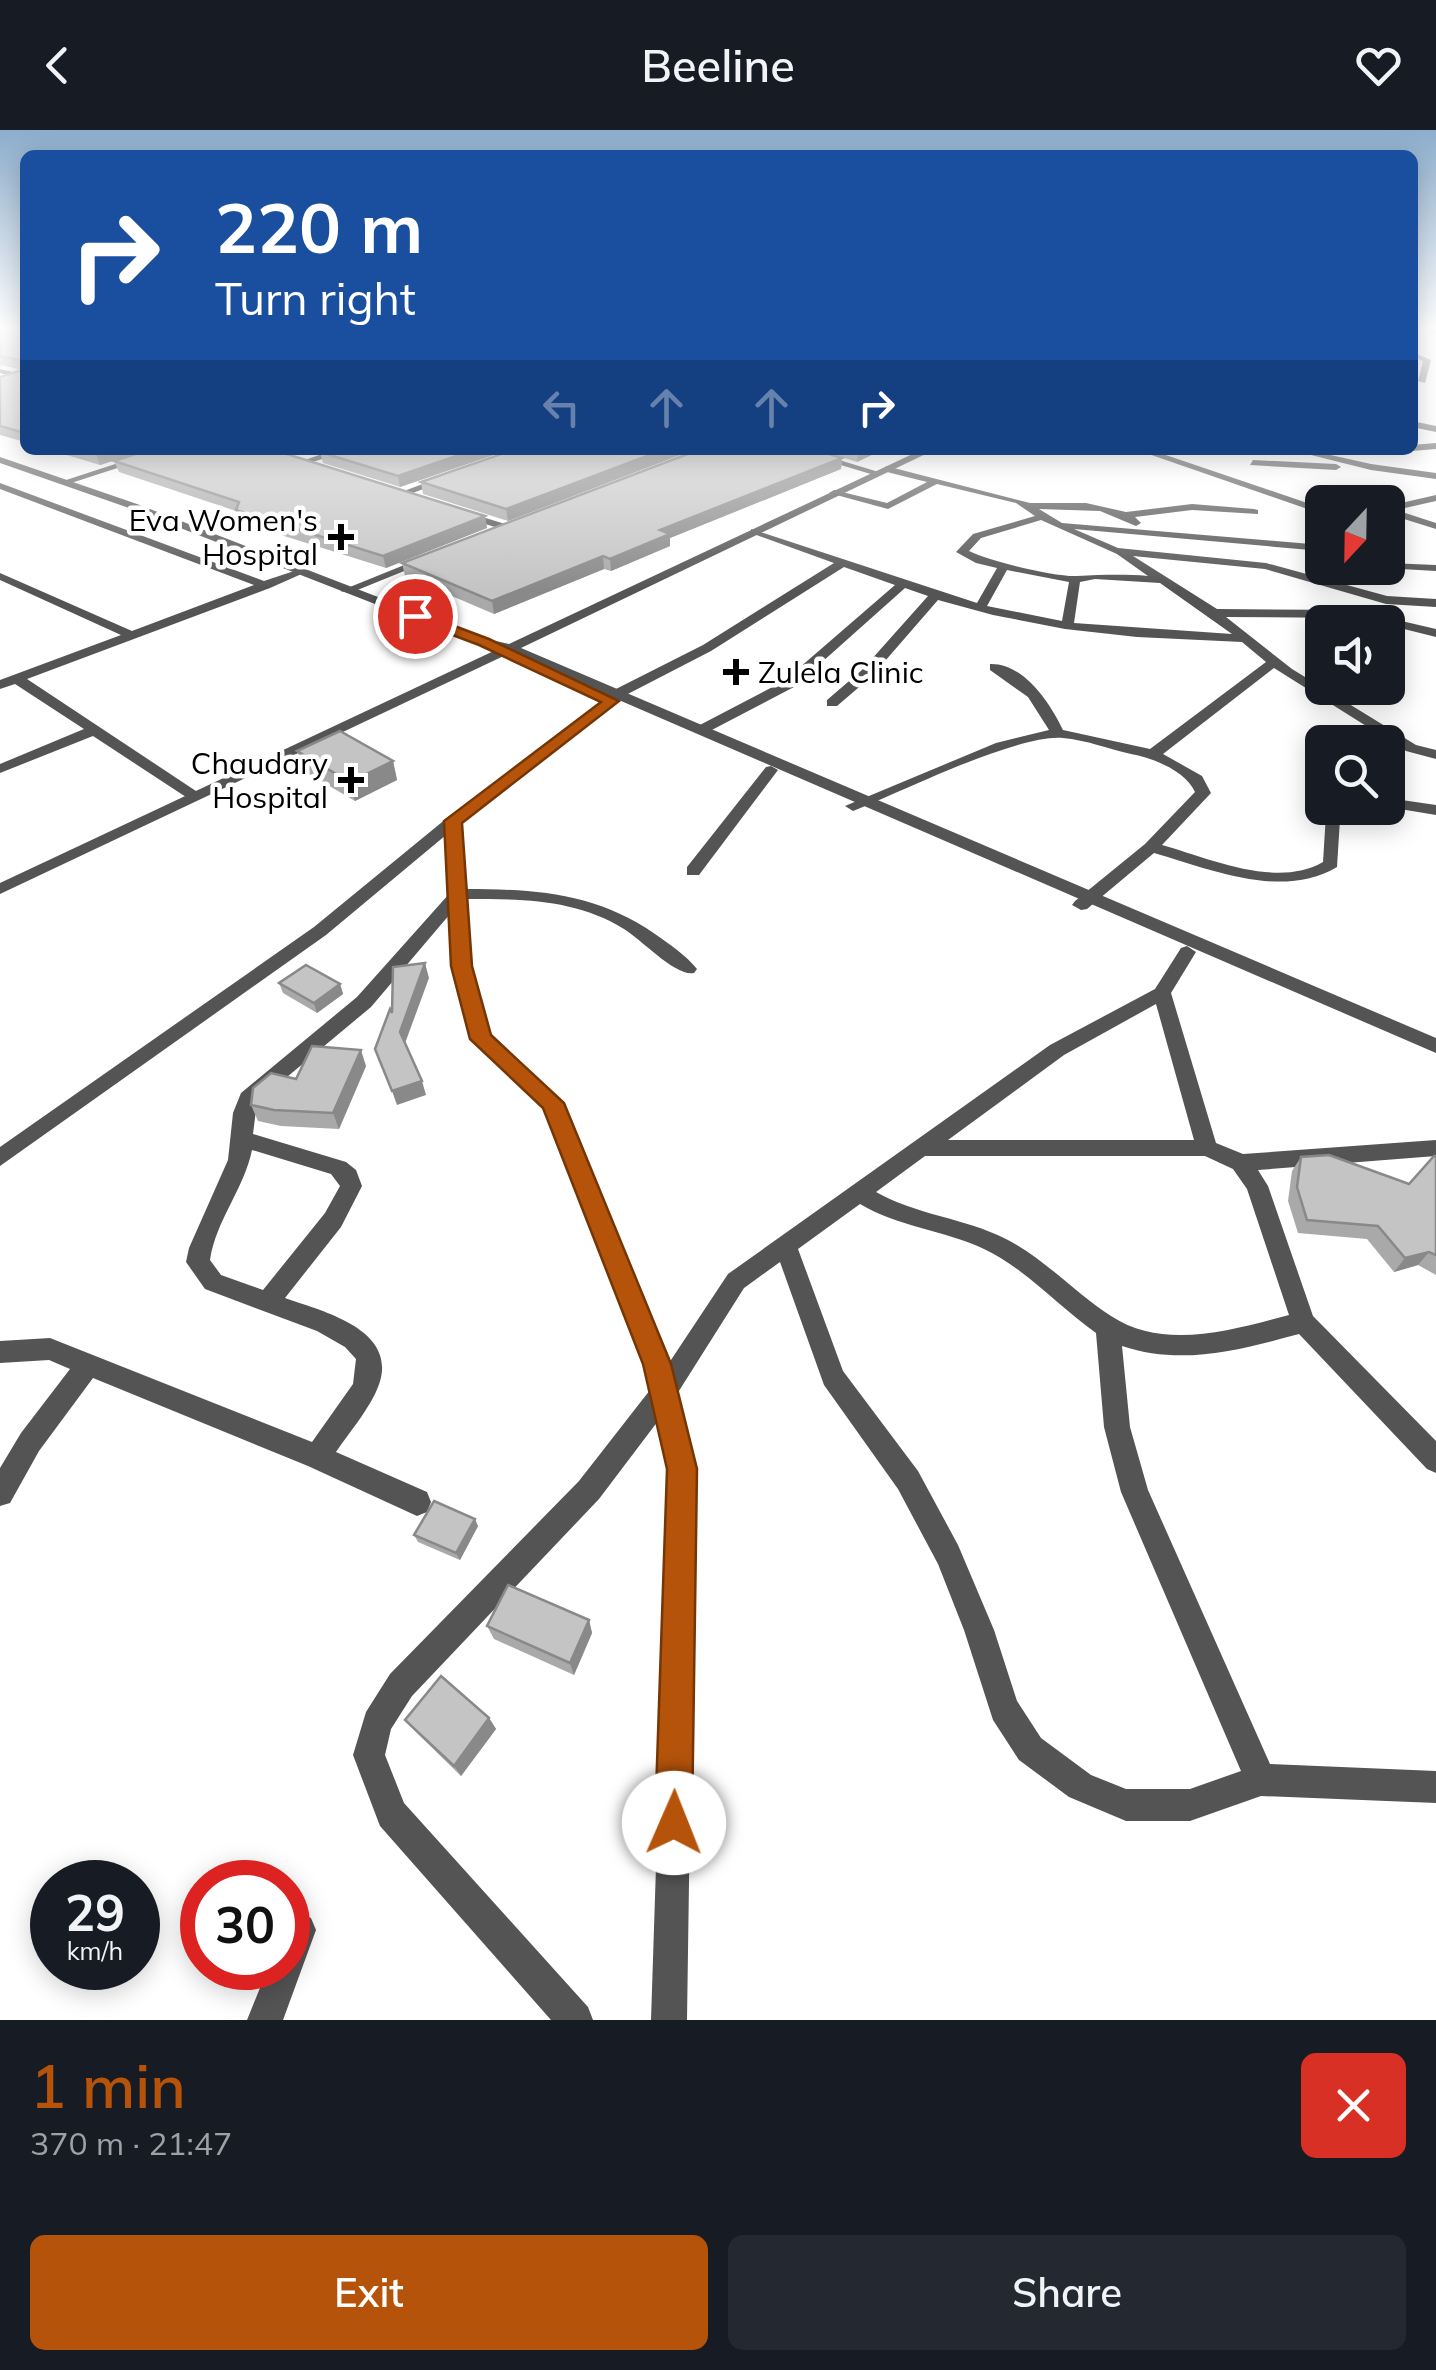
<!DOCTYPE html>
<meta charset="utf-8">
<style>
body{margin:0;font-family:Mulish,sans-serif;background:#242831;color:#f1f3f6;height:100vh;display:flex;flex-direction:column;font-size:38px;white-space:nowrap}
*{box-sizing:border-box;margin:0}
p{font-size:32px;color:#9ea1a6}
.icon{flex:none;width:55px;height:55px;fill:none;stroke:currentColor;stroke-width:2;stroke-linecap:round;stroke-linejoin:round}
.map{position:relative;height:1890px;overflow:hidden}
.sheet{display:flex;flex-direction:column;background:#171b24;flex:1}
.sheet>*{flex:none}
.top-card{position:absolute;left:20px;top:20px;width:1398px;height:305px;border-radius:15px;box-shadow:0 5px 25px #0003;background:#1a4fa0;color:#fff;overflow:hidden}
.needle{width:65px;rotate:202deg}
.fabs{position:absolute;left:1305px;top:355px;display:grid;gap:20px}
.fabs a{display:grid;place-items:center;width:100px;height:100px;border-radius:15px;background:#171b24;box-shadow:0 5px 25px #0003;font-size:50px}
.speed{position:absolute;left:30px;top:1730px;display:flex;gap:20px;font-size:50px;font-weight:700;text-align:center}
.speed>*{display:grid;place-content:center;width:130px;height:130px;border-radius:50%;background:#171b24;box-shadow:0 5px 25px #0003;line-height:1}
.speed small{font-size:25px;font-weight:400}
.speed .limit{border:15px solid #d22;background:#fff;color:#111}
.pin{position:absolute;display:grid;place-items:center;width:85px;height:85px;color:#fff;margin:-42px;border:5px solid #fff;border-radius:50%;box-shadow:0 2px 10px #0007}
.me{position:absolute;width:110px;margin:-55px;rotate:1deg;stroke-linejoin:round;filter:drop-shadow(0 0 8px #0008)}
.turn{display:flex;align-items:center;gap:35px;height:210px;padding:0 30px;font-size:45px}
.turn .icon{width:130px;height:130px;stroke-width:2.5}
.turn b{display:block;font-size:70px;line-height:85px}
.lanes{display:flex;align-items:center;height:95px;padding:0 30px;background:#0003;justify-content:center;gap:50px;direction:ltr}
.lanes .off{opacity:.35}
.round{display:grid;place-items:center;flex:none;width:105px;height:105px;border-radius:15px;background:#242831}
.head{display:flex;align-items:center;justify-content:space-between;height:170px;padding:0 30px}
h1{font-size:60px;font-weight:600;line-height:75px;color:#b45309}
.primary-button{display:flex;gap:20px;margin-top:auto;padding:20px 30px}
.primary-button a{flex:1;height:115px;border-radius:15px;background:#b45309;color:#fff;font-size:40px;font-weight:600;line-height:115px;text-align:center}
.primary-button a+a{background:#242831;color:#f1f3f6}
header{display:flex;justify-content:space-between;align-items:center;height:130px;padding:0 30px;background:#171b24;font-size:45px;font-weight:600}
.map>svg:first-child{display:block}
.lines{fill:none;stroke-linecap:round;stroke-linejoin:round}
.minor{fill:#545454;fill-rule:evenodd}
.tertiary{fill:#545454;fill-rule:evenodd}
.wall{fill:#a9a9a9}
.shaded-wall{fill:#898989}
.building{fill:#c4c4c4;stroke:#898989;stroke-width:2.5}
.route{fill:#b45309;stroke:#753606;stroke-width:2.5}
.poi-dot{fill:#000;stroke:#fff;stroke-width:4}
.labels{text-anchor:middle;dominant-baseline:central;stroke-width:9;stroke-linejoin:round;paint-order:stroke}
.far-poi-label{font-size:30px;fill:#000;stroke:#fff;text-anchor:end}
</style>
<header><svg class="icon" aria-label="back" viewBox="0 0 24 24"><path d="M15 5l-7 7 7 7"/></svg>Beeline<svg class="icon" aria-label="heart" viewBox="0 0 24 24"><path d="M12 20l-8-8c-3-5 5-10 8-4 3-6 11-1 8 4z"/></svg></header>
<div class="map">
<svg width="1436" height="1890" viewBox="0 0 1436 1890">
<rect width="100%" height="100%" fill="#fff"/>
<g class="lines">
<!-- minor -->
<g class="minor">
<path d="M 1427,197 L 1435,197 L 1436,204 Z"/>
<path d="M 1412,222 L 1431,230 L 1425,253 L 1418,251 L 1423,231 L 1412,227 Z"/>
<path d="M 0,239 L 17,243 L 18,245 L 14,247 L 0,243 Z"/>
<path d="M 1412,291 L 1436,296 L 1436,302 L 1412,297 Z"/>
<path d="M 1436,313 L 1436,319 L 1412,321 L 1409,320 L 1412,320 L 1412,315 Z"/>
<path d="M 158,320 L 173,320 L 68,354 L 60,352 Z"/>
<path d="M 334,320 L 349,320 L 301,336 L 296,333 Z"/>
<path d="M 791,320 L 806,320 L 882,343 L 874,345 Z"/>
<path d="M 1137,320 L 1151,320 L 1322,378 L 1322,384 Z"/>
<path d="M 1291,320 L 1308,320 L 1371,334 L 1436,343 L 1436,349 L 1371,340 Z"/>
<path d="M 1253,330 L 1336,334 L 1341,337 L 1336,340 L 1250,335 Z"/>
<path d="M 886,336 L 1030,373 L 1086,373 L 1126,382 L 1192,374 L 1254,379 L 1258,380 L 1258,384 L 1192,380 L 1135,387 L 1141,393 L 1136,396 L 1100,381 L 1039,379 L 1062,393 L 1322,415 L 1322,421 L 1074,399 L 1118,418 L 1266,433 L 1387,466 L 1436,469 L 1436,477 L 1386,474 L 1265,439 L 1133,426 L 1217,479 L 1354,480 L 1436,499 L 1436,507 L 1388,495 L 1388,492 L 1354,488 L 1226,487 L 1292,539 L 1416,615 L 1436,620 L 1436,629 L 1406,621 L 1274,538 L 1163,624 L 1202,646 L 1211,663 L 1162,715 C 1208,728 1277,759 1323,732 L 1326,684 L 1342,678 L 1361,678 L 1340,689 L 1337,737 C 1282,770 1210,739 1154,723 L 1087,779 L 1081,780 L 1072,775 L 1075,771 L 1145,714 L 1195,662 C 1186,641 1153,628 1131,624 C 1109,619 1086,610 1063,608 C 1018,604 905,660 858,679 L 853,681 L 845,676 L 996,613 L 1049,600 L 1028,567 L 990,540 L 990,534 C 1024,533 1050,573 1063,600 L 1150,619 L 1266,532 L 1242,512 L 1137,507 L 1065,499 L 993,485 L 938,470 L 872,546 L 837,576 L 827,576 L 827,570 L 862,540 L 928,466 L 905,458 L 794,557 L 706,603 L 696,603 L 696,597 L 784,551 L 895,455 L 844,437 L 711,521 L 622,567 L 612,567 L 612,561 L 703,515 L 834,433 L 751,403 L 751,399 L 977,473 L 997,438 L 976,433 L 956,422 L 973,404 L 1035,386 L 1016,373 L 937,354 L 888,379 L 829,363 L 834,360 L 887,373 L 927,352 L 883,341 ZM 1041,390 L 1117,424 L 1148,446 C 1123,444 1101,445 1077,446 C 1054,447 989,431 969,421 L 981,408 ZM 1007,440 L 1069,452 L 1062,491 L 987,476 ZM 1095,449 L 1160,453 L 1232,504 L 1074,493 L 1080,452 Z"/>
<path d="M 444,346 L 452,348 L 405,366 L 396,364 Z"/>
<path d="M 0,353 L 264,451 L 300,439 L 306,442 L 270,458 L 27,549 L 199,663 L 199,669 L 189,669 L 93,606 L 0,643 L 0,634 L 84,599 L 15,554 L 0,559 L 0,550 L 121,505 L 0,450 L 0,443 L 132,501 L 254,455 L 0,359 Z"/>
<path d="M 1436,365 L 1436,371 L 1396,380 L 1436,393 L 1436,399 L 1388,384 L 1388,376 Z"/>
<path d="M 463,381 L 512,396 L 513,398 L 508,401 L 459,386 L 458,384 Z"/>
<path d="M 424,427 L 434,429 L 350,463 L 340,461 Z"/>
<path d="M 1388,433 L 1436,435 L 1436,441 L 1384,438 Z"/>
<path d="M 606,568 L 618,571 L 461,692 L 466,759 C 535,759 596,763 655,804 C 669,814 686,825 697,839 L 694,843 C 676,847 642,810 624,799 C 576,769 522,769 466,769 L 471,836 L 490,906 L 563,973 L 669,1233 L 728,1144 L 1050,915 L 1155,859 L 1181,818 L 1187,816 L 1196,822 L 1171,863 L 1216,1013 L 1243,1024 L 1436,1010 L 1436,1026 L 1258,1040 L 1268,1056 L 1313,1186 L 1436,1311 L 1436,1343 L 1427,1339 L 1299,1204 C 1239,1220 1182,1236 1122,1216 L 1130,1297 L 1148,1360 L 1270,1634 L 1436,1641 L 1436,1673 L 1261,1666 L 1190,1691 L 1126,1691 L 1069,1667 L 1019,1630 L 993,1590 L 964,1500 L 938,1434 L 898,1359 L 824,1255 L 780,1132 L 744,1158 L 677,1264 L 695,1339 L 687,1890 L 651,1890 L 669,1339 L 658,1291 L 599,1369 L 412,1566 L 391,1599 L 385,1625 L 404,1673 L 588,1877 L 593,1890 L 551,1890 L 380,1696 L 353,1625 L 366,1582 L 390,1544 L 579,1351 L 650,1260 L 645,1235 L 544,977 L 471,909 L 453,836 L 450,784 L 371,877 L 257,972 L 253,1004 L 346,1032 L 356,1040 L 362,1056 L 341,1097 L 285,1168 C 328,1183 406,1202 375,1264 C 365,1284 349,1303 336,1322 L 427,1362 L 431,1372 L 427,1382 L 417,1386 L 308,1336 L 93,1248 L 39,1321 L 10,1373 L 0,1376 L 0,1338 L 21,1303 L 70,1239 L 49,1230 L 0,1233 L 0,1211 L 50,1208 L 312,1312 L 353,1254 L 356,1229 L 345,1217 L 317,1201 L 205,1159 L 186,1132 L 189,1118 L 228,1030 L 233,983 L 241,963 L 357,867 L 449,764 L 446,705 L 326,805 L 0,1036 L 0,1017 L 314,797 L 447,688 ZM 1156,874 L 1194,1010 L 948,1010 L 1064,925 ZM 252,1020 L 331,1044 L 340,1056 L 325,1083 L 263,1160 L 221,1145 L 210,1130 C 216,1090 244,1059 252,1020 ZM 925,1026 L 1205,1026 L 1233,1039 L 1247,1059 L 1289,1185 C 1232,1200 1164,1221 1111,1186 C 1074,1162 1045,1129 1006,1109 C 965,1088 916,1085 876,1062 ZM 860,1074 C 898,1097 944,1100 984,1119 C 1026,1139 1058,1176 1096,1203 L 1104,1297 L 1121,1362 L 1241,1641 L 1190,1659 L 1126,1659 L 1091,1645 L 1041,1608 L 1017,1571 L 994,1500 L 958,1415 L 918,1341 L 843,1241 L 798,1119 Z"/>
<path d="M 771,636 L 778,640 L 699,745 L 687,745 L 687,737 L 766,637 Z"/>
<path d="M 1388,668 L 1436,675 L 1436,685 L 1388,677 Z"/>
<path d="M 299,1783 L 311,1788 L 316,1800 L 283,1890 L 247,1890 L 268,1838 L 288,1838 L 288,1787 Z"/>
</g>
<!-- tertiary -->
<path class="tertiary" d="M 921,320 L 934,320 L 521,518 L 1436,908 L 1436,923 L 510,523 L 0,764 L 0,753 L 498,519 L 480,515 L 129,378 L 0,333 L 0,327 L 137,374 L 487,509 L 509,514 Z"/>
</g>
<!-- wall -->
<g class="wall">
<path d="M 0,197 L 25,197 L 25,312 L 0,305 L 0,247 L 22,240 L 1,235 L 0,239 Z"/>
<path d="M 50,320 L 146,320 L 100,335 Z"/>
<path d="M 148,320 L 508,320 L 400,357 L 323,333 L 320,322 L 304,325 L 279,321 L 485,386 L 487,398 L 386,438 L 240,392 L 236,381 L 119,342 L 114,331 Z"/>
<path d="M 513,320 L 693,320 L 508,391 L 423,364 L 421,352 Z"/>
<path d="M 819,320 L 882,320 L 857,332 Z"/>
<path d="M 842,328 L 841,339 L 670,408 L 670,416 L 611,441 L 604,439 L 494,484 L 405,446 L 402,433 Z"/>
<path d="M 297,621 L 393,631 L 397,650 L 355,671 L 302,640 Z"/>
<path d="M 279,853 L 340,854 L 343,864 L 317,883 L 283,863 Z"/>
<path d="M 366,936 L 339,999 L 281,996 L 258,991 L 251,975 L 296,949 Z"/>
<path d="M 1436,1026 L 1436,1145 L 1418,1135 L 1394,1142 L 1367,1109 L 1298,1103 L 1288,1071 L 1292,1041 L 1301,1027 L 1409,1054 Z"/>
<path d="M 478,1396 L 460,1430 L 418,1412 L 414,1405 Z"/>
<path d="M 589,1490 L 592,1503 L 574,1545 L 494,1509 L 487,1496 Z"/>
<path d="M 489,1588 L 496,1599 L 461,1646 L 415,1601 L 405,1590 Z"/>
</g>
<!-- shaded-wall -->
<g class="shaded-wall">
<path d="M 108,320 L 146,320 L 100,335 L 96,324 Z"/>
<path d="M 302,320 L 330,320 L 304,325 Z"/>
<path d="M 474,320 L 508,320 L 400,357 L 398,346 Z"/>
<path d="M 663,320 L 693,320 L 508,391 L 506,379 Z"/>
<path d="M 858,320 L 882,320 L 857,332 Z"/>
<path d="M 842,328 L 841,339 L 670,408 L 670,416 L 611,441 L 610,429 L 660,400 Z"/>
<path d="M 485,386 L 487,398 L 386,438 L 383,426 Z"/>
<path d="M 603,426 L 604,439 L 494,484 L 492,471 Z"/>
<path d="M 393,631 L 397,650 L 355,671 L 350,652 Z"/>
<path d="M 425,833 L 429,848 L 404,916 L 400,902 Z"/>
<path d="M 340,854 L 343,864 L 317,883 L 314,873 Z"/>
<path d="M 361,920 L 366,936 L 339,999 L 333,983 Z"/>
<path d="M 422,951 L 426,965 L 397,975 L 392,961 Z"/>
<path d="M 1429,1122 L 1418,1135 L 1394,1142 L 1405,1128 Z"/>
<path d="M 475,1389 L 478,1396 L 460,1430 L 456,1423 Z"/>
<path d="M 589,1490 L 592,1503 L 574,1545 L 570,1533 Z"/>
<path d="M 489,1588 L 496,1599 L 461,1646 L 454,1636 Z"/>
</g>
<!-- building -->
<g class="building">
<path d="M 0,197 L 25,197 L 25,303 L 0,296 L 0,247 L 25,239 L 23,231 L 0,226 Z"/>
<path d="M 83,320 L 108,320 L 96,324 Z"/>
<path d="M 148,320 L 274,320 L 485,386 L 383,426 L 236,380 L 239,372 L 114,331 Z"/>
<path d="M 325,320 L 474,320 L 398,346 L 320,322 Z"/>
<path d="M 513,320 L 663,320 L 506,379 L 421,352 Z"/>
<path d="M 698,320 L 816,320 L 842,328 L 660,400 L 670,404 L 610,429 L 603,426 L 492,471 L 402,433 Z"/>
<path d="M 340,601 L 393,631 L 350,652 L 297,621 Z"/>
<path d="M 425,833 L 400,902 L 422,951 L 392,961 L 375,919 L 390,879 L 392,883 L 393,837 Z"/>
<path d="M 306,835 L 340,854 L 314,873 L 279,853 Z"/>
<path d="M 312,916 L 361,920 L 333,983 L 274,980 L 251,975 L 253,958 L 271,943 L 296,949 Z"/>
<path d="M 1329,1025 L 1409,1054 L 1434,1026 L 1436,1026 L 1436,1125 L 1429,1122 L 1405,1128 L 1378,1096 L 1307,1090 L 1297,1057 L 1301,1027 Z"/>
<path d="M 434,1371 L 475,1389 L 456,1423 L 414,1405 Z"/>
<path d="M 508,1455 L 589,1490 L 570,1533 L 487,1496 Z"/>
<path d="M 441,1546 L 489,1588 L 454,1636 L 405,1590 Z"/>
</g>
<!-- sky -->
<linearGradient id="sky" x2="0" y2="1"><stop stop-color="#8cadcc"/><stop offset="0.43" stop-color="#fff"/><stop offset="1" stop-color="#fff" stop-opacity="0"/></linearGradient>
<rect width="1436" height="461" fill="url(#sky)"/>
<!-- route -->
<path class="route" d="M 410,483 L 420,483 L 489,509 L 619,571 L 462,693 L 472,836 L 491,905 L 564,973 L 671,1234 L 697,1339 L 692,1693 L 687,1706 L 674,1712 L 661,1706 L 655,1693 L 667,1339 L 643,1234 L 543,978 L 470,909 L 451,836 L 444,691 L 601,572 L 479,515 L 410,489 Z"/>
<!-- markers -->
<g class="poi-dot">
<path d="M336 392h10v10h10v10h-10v10h-10v-10h-10v-10h10z"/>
<path d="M731 527h10v10h10v10h-10v10h-10v-10h-10v-10h10z"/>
<path d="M346 635h10v10h10v10h-10v10h-10v-10h-10v-10h10z"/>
</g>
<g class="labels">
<!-- far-poi labels -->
<g class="far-poi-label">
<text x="318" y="390">Eva Women's<tspan x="318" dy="34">Hospital</tspan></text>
<text x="758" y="542" text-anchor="start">Zulela Clinic</text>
<text x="328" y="633">Chaudary<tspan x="328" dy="34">Hospital</tspan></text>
</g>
</g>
</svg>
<div class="fabs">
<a><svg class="needle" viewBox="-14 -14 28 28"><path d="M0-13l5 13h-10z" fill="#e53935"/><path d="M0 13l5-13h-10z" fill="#9ea1a6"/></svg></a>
<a><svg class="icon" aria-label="sound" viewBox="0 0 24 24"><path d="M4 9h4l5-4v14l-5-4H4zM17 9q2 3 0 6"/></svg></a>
<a><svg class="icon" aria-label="search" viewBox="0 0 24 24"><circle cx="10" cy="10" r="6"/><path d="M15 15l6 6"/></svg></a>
</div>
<div class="speed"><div>29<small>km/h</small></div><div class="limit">30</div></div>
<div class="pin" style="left:415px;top:486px;background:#d93025"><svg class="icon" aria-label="arrive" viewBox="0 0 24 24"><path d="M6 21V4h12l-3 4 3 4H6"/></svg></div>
<svg class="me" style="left:674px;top:1693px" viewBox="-20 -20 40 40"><circle r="19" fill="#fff"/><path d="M0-13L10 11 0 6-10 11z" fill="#b45309"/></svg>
<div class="top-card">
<div class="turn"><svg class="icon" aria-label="right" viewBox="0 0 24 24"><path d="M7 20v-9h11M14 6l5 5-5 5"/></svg><div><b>220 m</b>Turn right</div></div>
<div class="lanes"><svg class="icon off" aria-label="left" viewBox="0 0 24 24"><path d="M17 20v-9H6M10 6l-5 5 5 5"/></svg><svg class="icon off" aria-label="ahead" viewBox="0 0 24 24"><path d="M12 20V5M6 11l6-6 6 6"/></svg><svg class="icon off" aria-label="ahead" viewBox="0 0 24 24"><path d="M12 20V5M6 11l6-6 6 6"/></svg><svg class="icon" aria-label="right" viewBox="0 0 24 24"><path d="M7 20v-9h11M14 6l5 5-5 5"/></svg></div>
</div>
</div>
<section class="sheet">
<div class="head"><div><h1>1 min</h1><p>370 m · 21:47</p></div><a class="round" style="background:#d93025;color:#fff"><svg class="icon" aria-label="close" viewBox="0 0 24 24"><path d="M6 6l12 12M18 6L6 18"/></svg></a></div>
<div class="primary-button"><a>Exit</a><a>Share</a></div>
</section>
